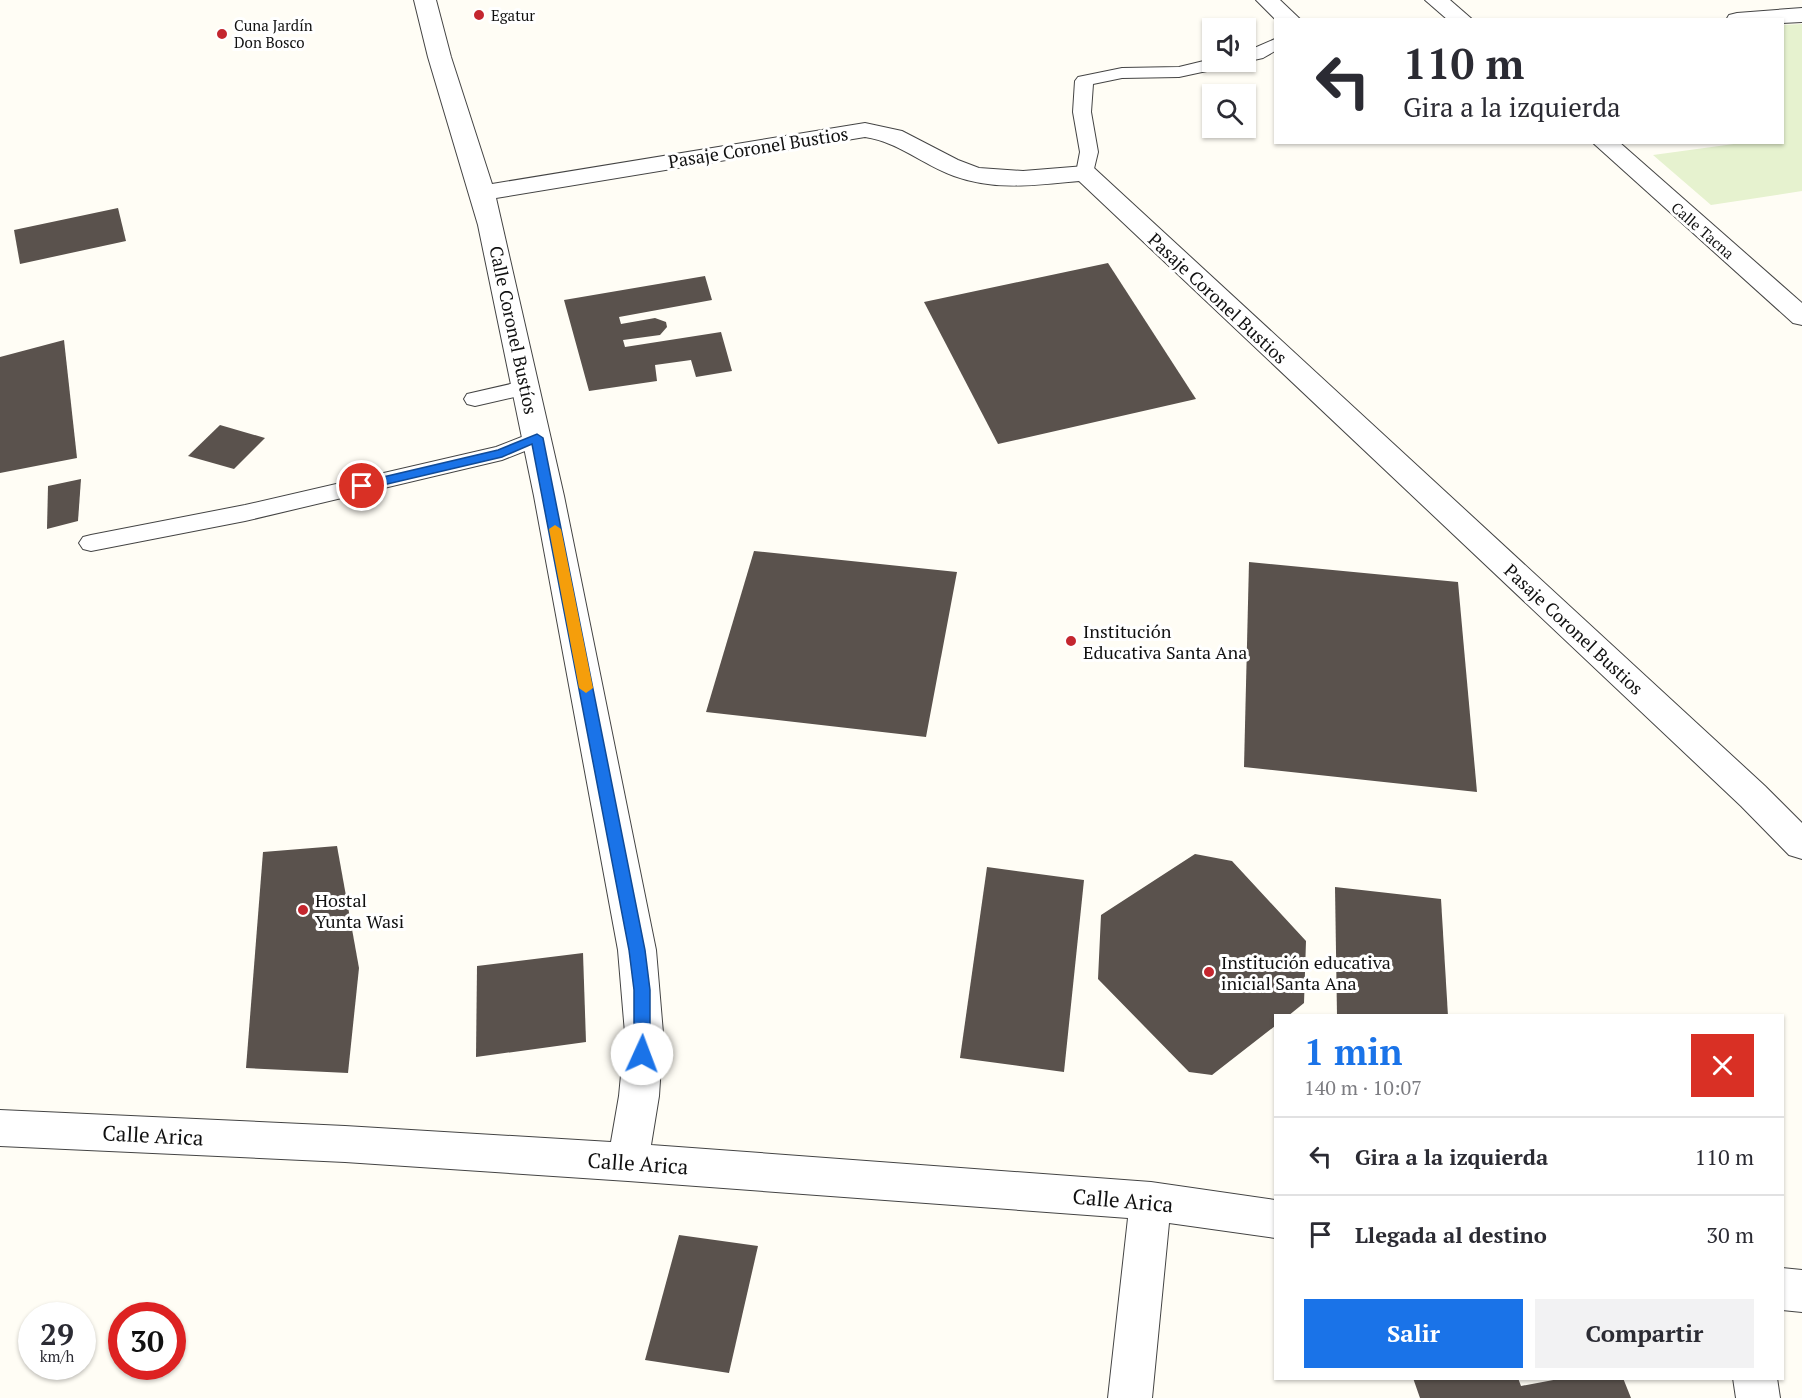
<!DOCTYPE html>
<html lang="es">
<meta charset="utf-8">
<style>
body{margin:0;font-family:"PT Serif",serif;background:#f2f2f3;color:#2b2b33;height:100vh;display:flex;flex-direction:column;font-size:22px;white-space:nowrap}
*{box-sizing:border-box;margin:0}
p{font-size:20px;color:#7c7c81}
.icon{flex:none;width:33px;height:33px;fill:none;stroke:currentColor;stroke-width:2;stroke-linecap:round;stroke-linejoin:round}
.map{position:relative;flex:1;overflow:hidden}
.side{position:absolute;left:1274px;top:1014px;width:510px;height:366px;display:flex;flex-direction:column;background:#fff;border-radius:0px;box-shadow:0 2px 4px #0004}
.side>*{flex:none}
.hud{position:absolute;left:1274px;top:18px;width:510px;height:126px;border-radius:0px;box-shadow:0 2px 4px #0004;background:#fff;color:#2b2b33;overflow:hidden}
.fabs{position:absolute;left:1202px;top:18px;display:grid;gap:12px}
.fabs a{display:grid;place-items:center;width:54px;height:54px;border-radius:0px;background:#fff;box-shadow:0 2px 4px #0004;font-size:30px}
.speed{position:absolute;left:18px;top:1302px;display:flex;gap:12px;font-size:30px;font-weight:700;text-align:center}
.speed>*{display:grid;place-content:center;width:78px;height:78px;border-radius:50%;background:#fff;box-shadow:0 2px 4px #0004;line-height:1}
.speed small{font-size:15px;font-weight:400}
.speed .limit{border:9px solid #d22;background:#fff;color:#111}
.pin{position:absolute;display:grid;place-items:center;width:51px;height:51px;color:#fff;margin:-26px;border:3px solid #fff;border-radius:50%;box-shadow:0 2px 6px #0007}
.me{position:absolute;width:66px;margin:-33px;rotate:2deg;stroke-linejoin:round;filter:drop-shadow(0 0 4px #0008)}
.turn{display:flex;align-items:center;gap:21px;height:126px;padding:0 30px;font-size:27px}
.turn .icon{width:78px;height:78px;stroke-width:2.5}
.turn b{display:block;font-size:42px;line-height:51px}
.round{display:grid;place-items:center;flex:none;width:63px;height:63px;border-radius:0px;background:#f2f2f3}
.head{display:flex;align-items:center;justify-content:space-between;height:102px;padding:0 30px}
h1{font-size:36px;font-weight:700;line-height:45px;color:#1a73e8}
.button{display:flex;gap:12px;margin-top:auto;padding:12px 30px}
.button a{flex:1;height:69px;border-radius:0px;background:#1a73e8;color:#fff;font-size:24px;font-weight:700;line-height:69px;text-align:center}
.button a+a{background:#f2f2f3;color:#2b2b33}
ul{padding:0;list-style:none}
li{display:flex;align-items:center;gap:18px;height:78px;padding:0 30px;border-top:2px solid #e1e1e2}
li div{flex:1}
li b{display:block;font-size:22px}
li em{font-style:normal}
.map>svg:first-child{display:block}
.pitch{fill:#e6f2cf}
.building{fill:#5a524d}
.lines{fill:none;stroke-linecap:round;stroke-linejoin:round}
.lane-casing{stroke:#444;stroke-width:2}
.street-casing{stroke:#444;stroke-width:2}
.lane{fill:#fff;fill-rule:evenodd}
.street{fill:#fff;fill-rule:evenodd}
.route{fill:#1a73e8;stroke:#114b97;stroke-width:1.5}
.slow{fill:#f59e0b}
.poi-dot{fill:#c4262e;stroke:#fff;stroke-width:2}
.labels{text-anchor:middle;dominant-baseline:central;stroke-width:6;stroke-linejoin:round;paint-order:stroke}
.far-poi-label{font-size:15px;fill:#111;stroke:#fff;text-anchor:start}
.far-street-label{font-size:15px;fill:#111;stroke:#fff}
.street-label{font-size:18px;fill:#111;stroke:#fff}
.poi-label{font-size:18px;fill:#111;stroke:#fff;text-anchor:start}
.near-street-label{font-size:21px;fill:#111;stroke:#fff}
</style>
<div class="map">
<svg width="1802" height="1398" viewBox="0 0 1802 1398">
<rect width="100%" height="100%" fill="#fffdf5"/>
<!-- pitch -->
<path class="pitch" d="M 1802,24 L 1802,191 L 1711,205 L 1653,155 L 1741,143 L 1782,142 L 1782,25 Z"/>
<!-- building -->
<g class="building">
<path d="M 118,208 L 126,241 L 20,264 L 14,230 Z"/>
<path d="M 1108,263 L 1196,399 L 998,444 L 924,302 Z"/>
<path d="M 705,276 L 712,300 L 619,317 L 621,324 L 655,318 L 666,322 L 667,327 L 660,335 L 623,340 L 625,347 L 721,332 L 732,371 L 696,377 L 691,360 L 655,365 L 657,381 L 589,391 L 564,300 Z"/>
<path d="M 64,340 L 77,458 L 0,473 L 0,357 Z"/>
<path d="M 220,425 L 265,438 L 234,469 L 188,456 Z"/>
<path d="M 81,479 L 78,521 L 47,529 L 48,486 Z"/>
<path d="M 754,551 L 957,572 L 926,737 L 706,712 Z"/>
<path d="M 1249,562 L 1458,582 L 1477,792 L 1244,767 Z"/>
<path d="M 337,846 L 359,968 L 348,1073 L 246,1068 L 263,852 Z"/>
<path d="M 1195,854 L 1232,861 L 1306,941 L 1304,1003 L 1288,1016 L 1275,1016 L 1275,1026 L 1212,1075 L 1189,1072 L 1098,979 L 1101,915 Z"/>
<path d="M 987,867 L 1084,880 L 1064,1072 L 960,1058 Z"/>
<path d="M 1335,887 L 1441,899 L 1448,1016 L 1337,1016 Z"/>
<path d="M 583,953 L 586,1042 L 476,1057 L 477,966 Z"/>
<path d="M 679,1235 L 758,1246 L 729,1373 L 645,1360 Z"/>
<path d="M 1413,1378 L 1518,1378 L 1521,1386 L 1564,1378 L 1623,1378 L 1631,1398 L 1420,1398 Z"/>
</g>
<g class="lines">
<!-- lane casing -->
<g class="lane-casing">
<g id="lane">
<path d="M 1275,39 L 1275,51 L 1263,58 L 1245,62 L 1242,62 L 1245,62 L 1245,52 Z"/>
<path d="M 1212,59 L 1212,62 L 1233,62 L 1230,66 L 1179,77 L 1122,78 L 1093,84 L 1091,112 L 1098,152 L 1092,177 L 1078,177 L 1076,173 L 1080,152 L 1073,112 L 1075,81 L 1078,77 L 1122,68 L 1179,67 Z"/>
<path d="M 528,380 L 536,382 L 539,387 L 536,392 L 475,406 L 467,404 L 464,399 L 467,394 Z"/>
<path d="M 537,431 L 545,433 L 548,438 L 545,443 L 502,460 L 245,521 L 91,551 L 83,549 L 79,543 L 83,537 L 91,535 L 245,505 L 496,447 Z"/>
</g>
</g>
<!-- street casing -->
<g class="street-casing">
<g id="street">
<path d="M 414,0 L 436,0 L 451,57 L 492,184 L 865,123 L 902,131 L 958,160 L 979,168 L 1023,171 L 1085,166 L 1094,168 L 1765,786 L 1802,823 L 1802,859 L 1789,855 L 1741,806 L 1079,181 C 1037,185 995,191 954,176 C 923,165 899,142 865,137 L 496,198 L 564,496 L 656,950 L 663,1033 L 659,1096 L 651,1145 L 1151,1182 L 1275,1200 L 1275,1238 L 1169,1223 L 1152,1398 L 1108,1398 L 1128,1218 L 628,1181 L 345,1162 L 0,1146 L 0,1110 L 345,1126 L 611,1142 L 619,1096 L 625,1033 L 618,950 L 534,496 L 478,225 L 428,57 Z"/>
<path d="M 1256,0 L 1280,0 L 1301,20 L 1276,20 Z"/>
<path d="M 1425,0 L 1450,0 L 1473,20 L 1448,20 Z"/>
<path d="M 1802,8 L 1802,22 L 1782,23 L 1782,20 L 1726,20 L 1729,15 L 1737,13 Z"/>
<path d="M 1592,142 L 1619,142 L 1802,303 L 1802,325 L 1793,323 Z"/>
<path d="M 1782,1268 L 1802,1270 L 1802,1312 L 1782,1310 Z"/>
<path d="M 1733,1378 L 1777,1378 L 1780,1398 L 1736,1398 Z"/>
</g>
</g>
<!-- lane -->
<use href="#lane" class="lane"/>
<!-- street -->
<use href="#street" class="street"/>
</g>
<!-- route -->
<path class="route" d="M 537,434 L 543,438 L 645,950 L 650,990 L 650,1054 L 648,1059 L 642,1061 L 637,1059 L 634,1054 L 634,990 L 629,950 L 532,444 L 502,457 L 362,490 L 356,486 L 362,482 L 498,450 Z"/>
<!-- slow -->
<path class="slow" d="M 555,525 L 561,529 L 593,688 L 586,693 L 579,688 L 549,529 Z"/>
<!-- markers -->
<g class="poi-dot">
<circle cx="479" cy="15" r="6"/>
<circle cx="222" cy="34" r="6"/>
<circle cx="1071" cy="641" r="6"/>
<circle cx="303" cy="910" r="6"/>
<circle cx="1209" cy="972" r="6"/>
</g>
<g class="labels">
<!-- far-poi labels -->
<g class="far-poi-label">
<text x="491" y="15">Egatur</text>
<text x="234" y="25">Cuna Jardín<tspan x="234" dy="17">Don Bosco</tspan></text>
</g>
<!-- far-street labels -->
<g class="far-street-label">
<text transform="translate(1703 230) rotate(41)">Calle Tacna</text>
</g>
<!-- street labels -->
<g class="street-label">
<text transform="translate(758 147) rotate(-9)">Pasaje Coronel Bustios</text>
<text transform="translate(1218 298) rotate(43)">Pasaje Coronel Bustios</text>
<text transform="translate(514 330) rotate(78)">Calle Coronel Bustíos</text>
<text transform="translate(1574 629) rotate(43)">Pasaje Coronel Bustios</text>
</g>
<!-- poi labels -->
<g class="poi-label">
<text x="1083" y="631">Institución<tspan x="1083" dy="21">Educativa Santa Ana</tspan></text>
<text x="315" y="900">Hostal<tspan x="315" dy="21">Yunta Wasi</tspan></text>
<text x="1221" y="962">Institución educativa<tspan x="1221" dy="21">inicial Santa Ana</tspan></text>
</g>
<!-- near-street labels -->
<g class="near-street-label">
<text transform="translate(153 1135) rotate(3)">Calle Arica</text>
<text transform="translate(638 1163) rotate(4)">Calle Arica</text>
<text transform="translate(1123 1200) rotate(5)">Calle Arica</text>
</g>
</g>
</svg>
<div class="fabs">
<a><svg class="icon" aria-label="sound" viewBox="0 0 24 24"><path d="M4 9h4l5-4v14l-5-4H4zM17 9q2 3 0 6"/></svg></a>
<a><svg class="icon" aria-label="search" viewBox="0 0 24 24"><circle cx="10" cy="10" r="6"/><path d="M15 15l6 6"/></svg></a>
</div>
<div class="speed"><div>29<small>km/h</small></div><div class="limit">30</div></div>
<div class="pin" style="left:362px;top:486px;background:#d93025"><svg class="icon" aria-label="arrive" viewBox="0 0 24 24"><path d="M6 21V4h12l-3 4 3 4H6"/></svg></div>
<svg class="me" style="left:642px;top:1054px" viewBox="-20 -20 40 40"><circle r="19" fill="#fff"/><path d="M0-13L10 11 0 6-10 11z" fill="#1a73e8"/></svg>
<div class="hud">
<div class="turn"><svg class="icon" aria-label="left" viewBox="0 0 24 24"><path d="M17 20v-9H6M10 6l-5 5 5 5"/></svg><div><b>110 m</b>Gira a la izquierda</div></div>
</div>
<section class="side">
<div class="head"><div><h1>1 min</h1><p>140 m · 10:07</p></div><a class="round" style="background:#d93025;color:#fff"><svg class="icon" aria-label="close" viewBox="0 0 24 24"><path d="M6 6l12 12M18 6L6 18"/></svg></a></div>
<ul>
<li><svg class="icon" aria-label="left" viewBox="0 0 24 24"><path d="M17 20v-9H6M10 6l-5 5 5 5"/></svg><div><b>Gira a la izquierda</b></div><em>110 m</em></li>
<li><svg class="icon" aria-label="arrive" viewBox="0 0 24 24"><path d="M6 21V4h12l-3 4 3 4H6"/></svg><div><b>Llegada al destino</b></div><em>30 m</em></li>
</ul>
<div class="button"><a>Salir</a><a>Compartir</a></div>
</section>
</div>
